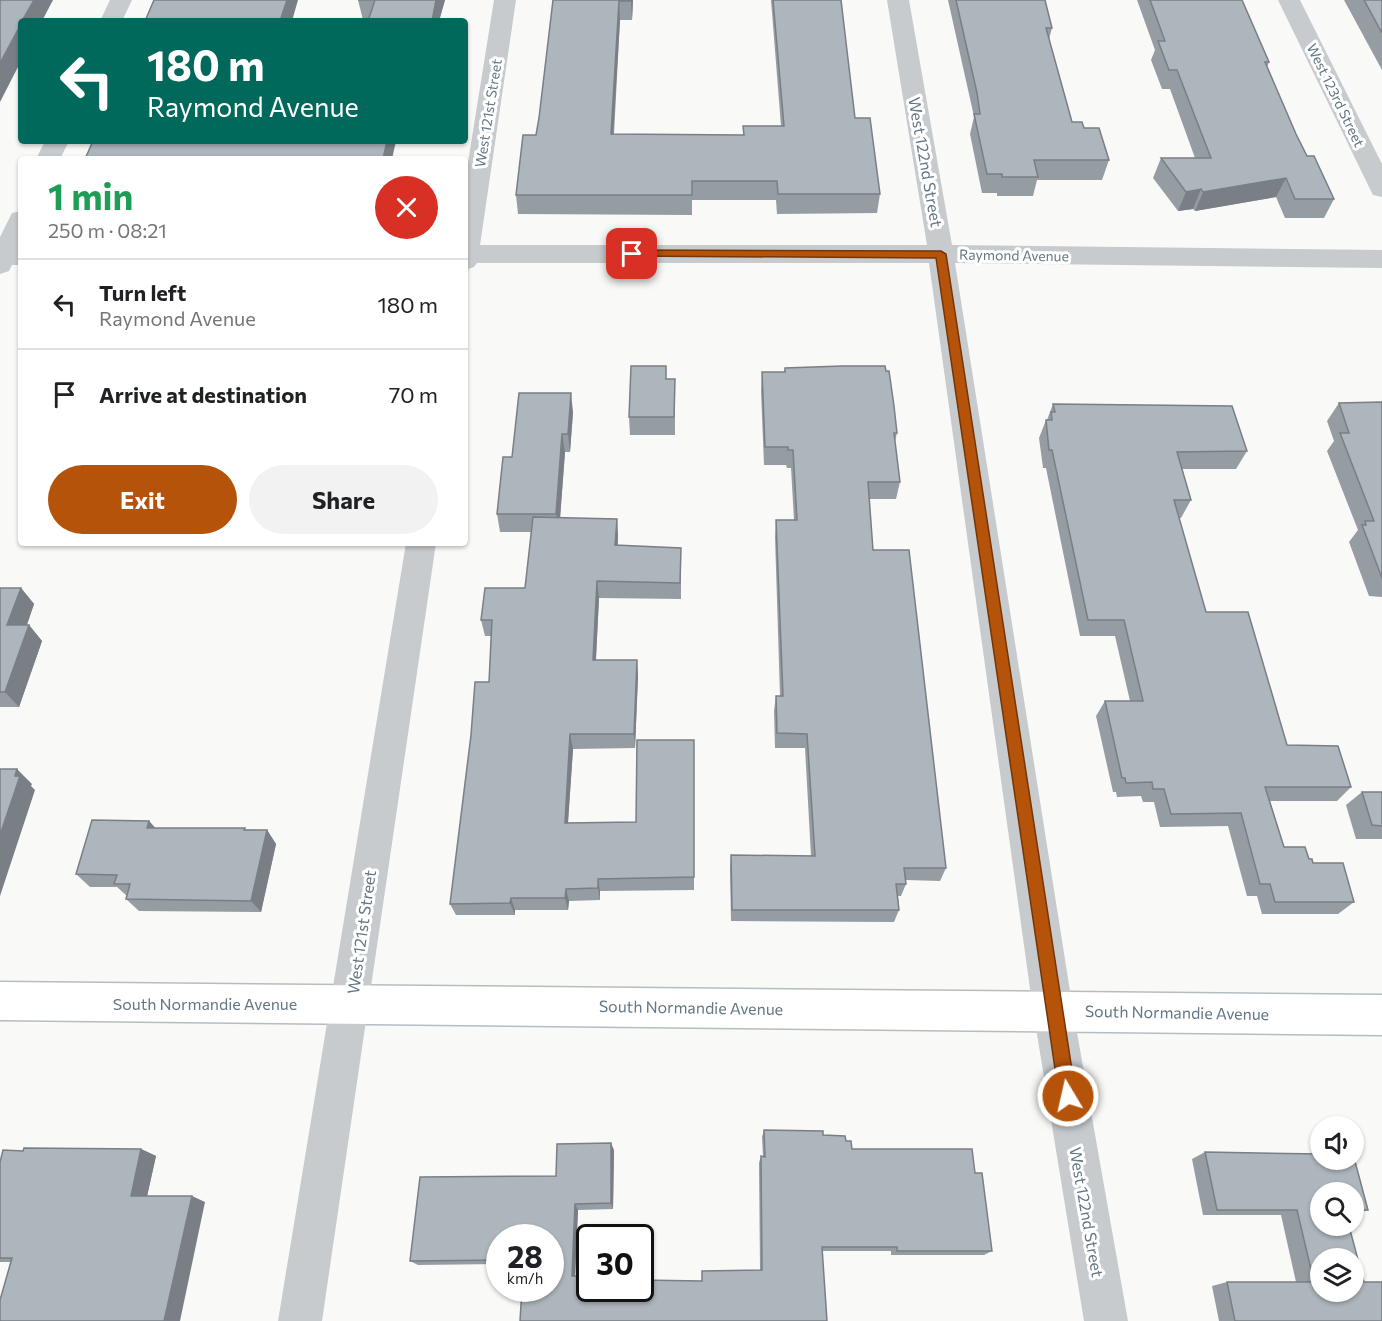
<!DOCTYPE html>
<meta charset="utf-8">
<style>
body{margin:0;font-family:Commissioner,sans-serif;background:#f2f2f2;color:#202124;height:100vh;display:flex;flex-direction:column;font-size:22px;white-space:nowrap}
*{box-sizing:border-box;margin:0}
p{font-size:20px;color:#757577}
.icon{flex:none;width:33px;height:33px;fill:none;stroke:currentColor;stroke-width:2;stroke-linecap:round;stroke-linejoin:round}
.map{position:relative;flex:1;overflow:hidden}
.side{position:absolute;left:18px;top:156px;width:450px;height:390px;display:flex;flex-direction:column;background:#fff;border-radius:6px;box-shadow:0 2px 4px #0004}
.side>*{flex:none}
.top-card{position:absolute;left:18px;top:18px;width:450px;height:126px;border-radius:6px;box-shadow:0 2px 4px #0004;background:#00695c;color:#fff;overflow:hidden}
.fabs{position:absolute;left:1310px;top:1116px;display:grid;gap:12px}
.fabs a{display:grid;place-items:center;width:54px;height:54px;border-radius:50%;background:#fff;box-shadow:0 2px 4px #0004;font-size:30px}
.speed{position:absolute;left:486px;top:1224px;display:flex;gap:12px;font-size:30px;font-weight:700;text-align:center}
.speed>*{display:grid;place-content:center;width:78px;height:78px;border-radius:50%;background:#fff;box-shadow:0 2px 4px #0004;line-height:1}
.speed small{font-size:15px;font-weight:400}
.speed .limit{border:3px solid #111;border-radius:9px;background:#fff;color:#111}
.pin{position:absolute;display:grid;place-items:center;width:51px;height:51px;color:#fff;margin:-26px;border-radius:12px;box-shadow:0 3px 9px #0006}
.me{position:absolute;width:66px;margin:-33px;rotate:351deg;stroke-linejoin:round;filter:drop-shadow(0 0 4px #0008)}
.turn{display:flex;align-items:center;gap:21px;height:126px;padding:0 30px;font-size:27px}
.turn .icon{width:78px;height:78px;stroke-width:2.5}
.turn b{display:block;font-size:42px;line-height:51px}
.round{display:grid;place-items:center;flex:none;width:63px;height:63px;border-radius:32px;background:#f2f2f2}
.overview{display:flex;align-items:center;justify-content:space-between;height:102px;padding:0 30px}
h1{font-size:36px;font-weight:700;line-height:45px;color:#1e9e55}
.cta{display:flex;gap:12px;margin-top:auto;padding:12px 30px}
.cta a{flex:1;height:69px;border-radius:36px;background:#b45309;color:#fff;font-size:24px;font-weight:700;line-height:69px;text-align:center}
.cta a+a{background:#f2f2f2;color:#202124}
ul{padding:0;list-style:none}
li{display:flex;align-items:center;gap:18px;height:90px;padding:0 30px;border-top:2px solid #e0e0e0}
li div{flex:1}
li b{display:block;font-size:22px}
li em{font-style:normal}
.map>svg:first-child{display:block}
.lines{fill:none;stroke-linecap:round;stroke-linejoin:round}
.secondary-casing{stroke:#b6bdc1;stroke-width:3}
.minor{fill:#c7cbce;fill-rule:evenodd}
.tertiary{fill:#c7cbce;fill-rule:evenodd}
.secondary{fill:#fff;fill-rule:evenodd}
.wall{fill:#959da2;fill-rule:evenodd}
.shaded-wall{fill:#797f84}
.building{fill:#adb6bc;stroke:#797f84;stroke-width:1.5;fill-rule:evenodd}
.route{fill:#b45309;stroke:#753606;stroke-width:1.5}
.labels{text-anchor:middle;dominant-baseline:central;stroke-width:6;stroke-linejoin:round;paint-order:stroke}
.far-street-label{font-size:14px;fill:#627683;stroke:#fff}
.street-label{font-size:16px;fill:#627683;stroke:#fff}
</style>
<div class="map">
<svg width="1382" height="1321" viewBox="0 0 1382 1321">
<rect width="100%" height="100%" fill="#f9f9f7"/>
<g class="lines">
<!-- secondary casing -->
<g class="secondary-casing">
<path id="secondary" d="M 0,982 L 1382,995 L 1382,1035 L 0,1020 Z"/>
</g>
<!-- minor -->
<g class="minor">
<path d="M 494,0 L 516,0 L 480,245 L 927,245 L 887,0 L 909,0 L 952,245 L 1382,250 L 1382,268 L 955,263 L 1073,1010 L 1128,1321 L 1084,1321 L 1033,1010 L 929,263 L 477,263 L 474,267 L 465,270 L 465,181 Z"/>
<path d="M 1278,0 L 1300,0 L 1382,164 L 1382,197 L 1373,195 L 1370,189 Z"/>
<rect x="0" y="247" width="21" height="18"/>
<path d="M 406,543 L 436,543 L 322,1321 L 278,1321 Z"/>
</g>
<!-- tertiary -->
<g class="tertiary">
<path d="M 110,0 L 132,0 L 122,21 L 100,21 Z"/>
<path d="M 45,141 L 69,141 L 60,159 L 36,159 Z"/>
<path d="M 21,211 L 21,247 L 9,271 L 0,274 L 0,237 L 12,213 Z"/>
</g>
<!-- secondary -->
<use href="#secondary" class="secondary"/>
</g>
<!-- wall -->
<g class="wall">
<path d="M 358,0 L 445,0 L 439,21 L 368,21 L 369,20 L 363,20 Z"/>
<path d="M 553,0 L 633,0 L 632,20 L 620,20 L 614,134 L 743,135 L 743,126 L 781,126 L 771,0 L 841,0 L 855,118 L 880,194 L 877,213 L 777,214 L 776,200 L 692,200 L 692,215 L 518,214 L 516,195 L 536,135 L 539,118 Z"/>
<path d="M 948,0 L 1045,0 L 1052,28 L 1049,39 L 1072,122 L 1084,128 L 1109,160 L 1102,180 L 1037,180 L 1033,196 L 997,196 L 997,193 L 982,193 L 970,134 L 974,117 L 973,112 Z"/>
<path d="M 1137,0 L 1242,0 L 1269,62 L 1267,67 L 1296,134 L 1307,156 L 1334,199 L 1324,218 L 1285,218 L 1276,197 L 1195,211 L 1193,209 L 1178,211 L 1153,178 L 1161,158 L 1195,158 L 1170,89 L 1162,89 L 1151,60 L 1155,50 Z"/>
<path d="M 1344,0 L 1382,0 L 1382,70 Z"/>
<path d="M 666,366 L 666,379 L 675,397 L 675,435 L 630,435 L 629,417 Z"/>
<path d="M 785,368 L 897,433 L 895,441 L 900,482 L 896,499 L 869,499 L 873,550 L 946,868 L 940,881 L 906,880 L 906,884 L 901,896 L 898,896 L 899,910 L 894,922 L 731,921 L 730,868 L 731,855 L 811,856 L 805,748 L 775,748 L 774,711 L 776,696 L 780,696 L 775,537 L 776,520 L 794,520 L 791,468 L 787,468 L 786,465 L 764,465 L 761,391 L 762,372 L 784,372 Z"/>
<path d="M 1382,402 L 1382,597 L 1369,596 L 1349,542 L 1358,530 L 1327,451 L 1334,441 L 1327,421 L 1339,403 Z"/>
<path d="M 1053,404 L 1247,451 L 1236,469 L 1182,469 L 1191,500 L 1181,518 L 1179,518 L 1206,612 L 1287,745 L 1351,787 L 1337,801 L 1270,801 L 1284,847 L 1309,859 L 1354,902 L 1338,914 L 1262,914 L 1257,896 L 1247,896 L 1228,826 L 1160,827 L 1154,802 L 1143,802 L 1141,796 L 1117,797 L 1116,792 L 1113,792 L 1096,716 L 1105,701 L 1130,701 L 1115,636 L 1080,636 L 1046,468 L 1043,468 L 1039,438 L 1046,420 L 1047,420 Z"/>
<path d="M 573,412 L 570,452 L 565,452 L 560,518 L 617,519 L 618,536 L 618,545 L 681,565 L 681,599 L 599,598 L 596,660 L 637,660 L 638,676 L 635,748 L 573,749 L 568,823 L 636,822 L 694,740 L 694,890 L 600,891 L 600,900 L 569,901 L 568,910 L 515,910 L 515,915 L 456,915 L 450,904 L 489,682 L 491,636 L 485,636 L 481,620 L 525,588 L 531,532 L 500,532 L 497,514 L 512,457 Z"/>
<path d="M 0,588 L 21,588 L 34,604 L 27,625 L 29,625 L 42,641 L 19,707 L 0,707 Z"/>
<path d="M 1362,792 L 1382,792 L 1382,839 L 1356,839 L 1346,805 Z"/>
<path d="M 149,821 L 155,828 L 267,830 L 276,844 L 261,912 L 139,911 L 126,899 L 127,896 L 117,887 L 90,887 L 76,874 Z"/>
<path d="M 764,1130 L 823,1135 L 846,1141 L 852,1149 L 975,1173 L 992,1251 L 984,1255 L 891,1255 L 891,1251 L 822,1251 L 827,1321 L 520,1321 L 550,1238 L 500,1238 L 500,1264 L 418,1265 L 410,1261 L 556,1176 L 614,1150 L 613,1209 L 578,1210 L 575,1276 L 585,1279 L 702,1281 L 760,1270 L 759,1163 L 761,1156 L 763,1157 L 762,1137 Z"/>
<path d="M 141,1149 L 156,1156 L 147,1196 L 205,1202 L 11,1262 L 0,1262 L 0,1162 L 23,1151 Z"/>
<path d="M 1205,1152 L 1320,1154 L 1320,1160 L 1353,1160 L 1353,1154 L 1368,1210 L 1353,1214 L 1353,1192 L 1320,1192 L 1320,1226 L 1349,1226 L 1364,1282 L 1382,1282 L 1382,1321 L 1219,1321 L 1212,1286 L 1227,1282 L 1296,1282 L 1281,1215 L 1203,1215 L 1192,1159 ZM 1320,1258 L 1353,1258 L 1353,1292 L 1320,1292 Z"/>
</g>
<!-- shaded-wall -->
<g class="shaded-wall">
<path d="M 34,0 L 53,0 L 42,21 L 22,21 Z"/>
<path d="M 287,0 L 298,0 L 292,21 L 280,21 Z"/>
<path d="M 436,0 L 445,0 L 439,21 L 432,21 Z"/>
<path d="M 631,0 L 633,0 L 632,20 L 631,1 Z"/>
<path d="M 619,1 L 620,20 L 612,154 L 611,134 Z"/>
<path d="M 21,24 L 21,61 L 0,102 L 0,63 Z"/>
<path d="M 387,141 L 396,141 L 392,159 L 383,159 Z"/>
<path d="M 1286,178 L 1276,197 L 1195,211 L 1203,192 Z"/>
<path d="M 1201,189 L 1193,209 L 1178,211 L 1186,192 Z"/>
<path d="M 571,393 L 573,412 L 570,452 L 568,434 Z"/>
<path d="M 562,434 L 565,452 L 559,532 L 556,514 Z"/>
<path d="M 617,519 L 618,536 L 616,562 L 615,545 Z"/>
<path d="M 597,581 L 599,598 L 595,676 L 593,660 Z"/>
<path d="M 21,588 L 34,604 L 21,641 L 7,625 Z"/>
<path d="M 29,625 L 42,641 L 19,707 L 5,692 Z"/>
<path d="M 637,660 L 638,676 L 635,748 L 634,734 Z"/>
<path d="M 570,734 L 573,749 L 567,836 L 565,823 Z"/>
<path d="M 17,769 L 32,784 L 31,786 L 35,790 L 0,896 L 0,835 Z"/>
<path d="M 149,821 L 161,834 L 147,828 Z"/>
<path d="M 267,830 L 276,844 L 261,912 L 251,901 Z"/>
<path d="M 598,879 L 600,891 L 600,900 L 598,888 Z"/>
<path d="M 566,889 L 569,901 L 568,910 L 565,898 Z"/>
<path d="M 511,898 L 515,910 L 515,915 L 510,903 Z"/>
<path d="M 611,1143 L 614,1150 L 613,1209 L 611,1203 Z"/>
<path d="M 141,1149 L 156,1156 L 146,1201 L 131,1196 Z"/>
<path d="M 192,1196 L 205,1202 L 180,1321 L 164,1321 Z"/>
<path d="M 575,1204 L 578,1210 L 575,1279 L 572,1276 Z"/>
</g>
<!-- building -->
<g class="building">
<path d="M 0,0 L 34,0 L 22,21 L 21,21 L 21,24 L 0,63 Z"/>
<path d="M 154,0 L 287,0 L 280,21 L 145,21 Z"/>
<path d="M 358,0 L 436,0 L 432,21 L 368,21 L 375,0 Z"/>
<path d="M 553,0 L 631,0 L 631,1 L 619,1 L 611,134 L 744,135 L 743,126 L 784,126 L 773,0 L 841,0 L 855,118 L 870,118 L 880,194 L 778,194 L 777,181 L 692,181 L 692,195 L 516,195 L 523,135 L 536,135 L 539,118 Z"/>
<path d="M 956,0 L 1045,0 L 1052,28 L 1046,28 L 1072,122 L 1082,122 L 1084,128 L 1099,128 L 1109,160 L 1034,160 L 1038,177 L 1002,177 L 1002,174 L 987,174 L 974,114 L 980,114 L 977,93 Z"/>
<path d="M 1150,0 L 1242,0 L 1269,62 L 1265,62 L 1296,134 L 1307,156 L 1314,156 L 1334,199 L 1295,199 L 1286,178 L 1203,192 L 1201,189 L 1186,192 L 1161,158 L 1211,158 L 1177,70 L 1169,70 L 1158,41 L 1165,41 Z"/>
<path d="M 1364,0 L 1382,0 L 1382,33 Z"/>
<path d="M 93,141 L 387,141 L 383,159 L 85,159 Z"/>
<path d="M 631,366 L 666,366 L 666,379 L 675,379 L 674,417 L 629,417 Z"/>
<path d="M 842,366 L 885,366 L 886,371 L 889,371 L 894,406 L 897,433 L 894,433 L 900,482 L 868,482 L 873,550 L 909,550 L 946,868 L 904,868 L 906,884 L 896,884 L 899,910 L 732,910 L 731,855 L 815,856 L 807,734 L 777,733 L 776,696 L 783,696 L 776,520 L 797,520 L 793,450 L 788,450 L 788,447 L 765,447 L 762,372 L 785,372 L 785,368 Z"/>
<path d="M 519,393 L 571,393 L 568,434 L 562,434 L 556,514 L 497,514 L 503,457 L 512,457 Z"/>
<path d="M 1382,402 L 1382,578 L 1362,525 L 1366,525 L 1365,521 L 1374,521 L 1340,433 L 1349,433 L 1339,403 Z"/>
<path d="M 1053,404 L 1232,406 L 1247,451 L 1177,452 L 1191,500 L 1174,500 L 1206,612 L 1248,612 L 1287,745 L 1338,746 L 1351,787 L 1265,787 L 1284,847 L 1305,847 L 1309,859 L 1312,859 L 1313,863 L 1343,863 L 1354,902 L 1275,902 L 1270,884 L 1260,884 L 1241,813 L 1171,814 L 1164,789 L 1153,789 L 1152,782 L 1126,783 L 1125,778 L 1122,778 L 1105,701 L 1143,701 L 1124,620 L 1088,620 L 1052,450 L 1049,450 L 1046,420 L 1052,420 L 1051,412 L 1055,412 Z"/>
<path d="M 533,517 L 617,519 L 615,545 L 681,548 L 680,583 L 597,581 L 593,660 L 637,660 L 634,734 L 570,734 L 565,823 L 636,822 L 637,740 L 694,740 L 694,877 L 598,879 L 598,888 L 566,889 L 565,898 L 511,898 L 510,903 L 450,904 L 471,735 L 475,682 L 489,682 L 492,620 L 481,620 L 485,588 L 525,588 Z"/>
<path d="M 0,588 L 21,588 L 7,625 L 29,625 L 5,692 L 0,692 Z"/>
<path d="M 0,769 L 17,769 L 15,776 L 20,776 L 0,835 Z"/>
<path d="M 1362,792 L 1382,792 L 1382,826 L 1372,825 Z"/>
<path d="M 92,820 L 149,821 L 147,828 L 245,828 L 244,830 L 267,830 L 251,901 L 126,899 L 130,884 L 114,884 L 117,875 L 76,874 Z"/>
<path d="M 764,1130 L 823,1131 L 823,1135 L 845,1136 L 846,1141 L 851,1141 L 852,1149 L 972,1149 L 975,1173 L 982,1173 L 992,1251 L 897,1251 L 897,1247 L 822,1247 L 827,1321 L 520,1321 L 522,1288 L 550,1288 L 550,1238 L 500,1238 L 500,1260 L 410,1261 L 420,1177 L 556,1176 L 557,1144 L 611,1143 L 611,1203 L 575,1204 L 572,1276 L 582,1276 L 582,1279 L 590,1279 L 590,1288 L 640,1288 L 640,1280 L 702,1281 L 702,1271 L 762,1270 L 761,1156 L 765,1157 Z"/>
<path d="M 24,1148 L 141,1149 L 131,1196 L 192,1196 L 164,1321 L 0,1321 L 0,1300 L 12,1258 L 0,1258 L 0,1162 L 3,1150 L 23,1151 Z"/>
<path d="M 1205,1152 L 1320,1154 L 1320,1160 L 1353,1160 L 1353,1154 L 1368,1210 L 1353,1210 L 1353,1192 L 1320,1192 L 1320,1226 L 1349,1226 L 1364,1282 L 1382,1282 L 1382,1321 L 1235,1321 L 1227,1282 L 1314,1282 L 1297,1210 L 1217,1210 ZM 1320,1258 L 1353,1258 L 1353,1292 L 1320,1292 Z"/>
</g>
<!-- route -->
<path class="route" d="M 632,250 L 941,251 L 946,254 L 1076,1096 L 1073,1102 L 1068,1105 L 1062,1102 L 1059,1096 L 936,258 L 629,256 L 629,251 Z"/>
<g class="labels">
<!-- far-street labels -->
<g class="far-street-label">
<text transform="translate(1336 95) rotate(64)">West 123rd Street</text>
<text transform="translate(488 113) rotate(-81)">West 121st Street</text>
<text transform="translate(1014 255) rotate(1)">Raymond Avenue</text>
</g>
<!-- street labels -->
<g class="street-label">
<text transform="translate(926 162) rotate(80)">West 122nd Street</text>
<text transform="translate(361 932) rotate(-82)">West 121st Street</text>
<text x="205" y="1003">South Normandie Avenue</text>
<text transform="translate(691 1007) rotate(1)">South Normandie Avenue</text>
<text transform="translate(1177 1012) rotate(1)">South Normandie Avenue</text>
<text transform="translate(1087 1212) rotate(80)">West 122nd Street</text>
</g>
</g>
</svg>
<div class="fabs">
<a><svg class="icon" aria-label="sound" viewBox="0 0 24 24"><path d="M4 9h4l5-4v14l-5-4H4zM17 9q2 3 0 6"/></svg></a>
<a><svg class="icon" aria-label="search" viewBox="0 0 24 24"><circle cx="10" cy="10" r="6"/><path d="M15 15l6 6"/></svg></a>
<a><svg class="icon" aria-label="layers" viewBox="0 0 24 24"><path d="M12 4l9 5-9 5-9-5zM3 14l9 5 9-5"/></svg></a>
</div>
<div class="speed"><div>28<small>km/h</small></div><div class="limit">30</div></div>
<div class="pin" style="left:632px;top:254px;background:#d93025"><svg class="icon" aria-label="arrive" viewBox="0 0 24 24"><path d="M6 21V4h12l-3 4 3 4H6"/></svg></div>
<svg class="me" style="left:1068px;top:1096px" viewBox="-20 -20 40 40"><circle r="17" fill="#b45309" stroke="#fff" stroke-width="3"/><path d="M0-11L8 9 0 5-8 9z" fill="#fff"/></svg>
<div class="top-card">
<div class="turn"><svg class="icon" aria-label="left" viewBox="0 0 24 24"><path d="M17 20v-9H6M10 6l-5 5 5 5"/></svg><div><b>180 m</b>Raymond Avenue</div></div>
</div>
<section class="side">
<div class="overview"><div><h1>1 min</h1><p>250 m · 08:21</p></div><a class="round" style="background:#d93025;color:#fff"><svg class="icon" aria-label="close" viewBox="0 0 24 24"><path d="M6 6l12 12M18 6L6 18"/></svg></a></div>
<ul>
<li><svg class="icon" aria-label="left" viewBox="0 0 24 24"><path d="M17 20v-9H6M10 6l-5 5 5 5"/></svg><div><b>Turn left</b><p>Raymond Avenue</p></div><em>180 m</em></li>
<li><svg class="icon" aria-label="arrive" viewBox="0 0 24 24"><path d="M6 21V4h12l-3 4 3 4H6"/></svg><div><b>Arrive at destination</b></div><em>70 m</em></li>
</ul>
<div class="cta"><a>Exit</a><a>Share</a></div>
</section>
</div>
